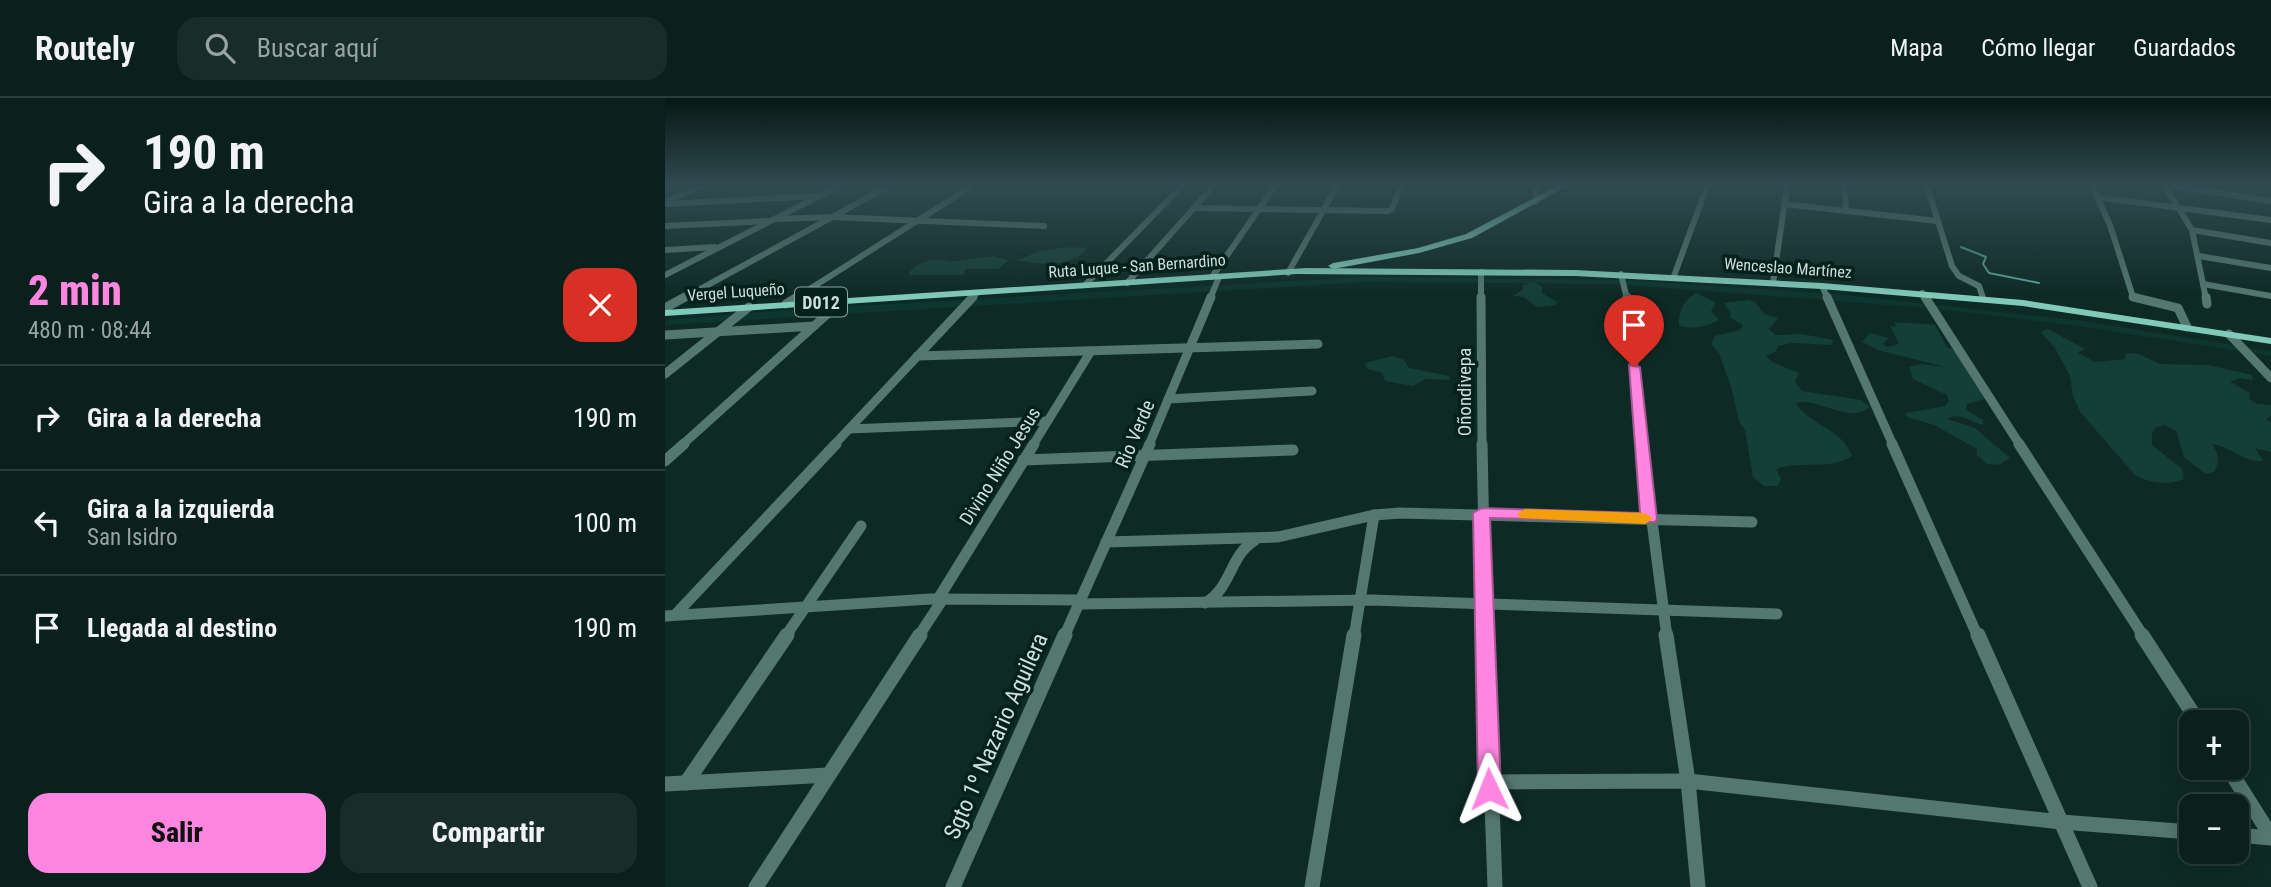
<!DOCTYPE html>
<html lang="es">
<meta charset="utf-8">
<style>
body{margin:0;font-family:"Roboto Condensed",sans-serif;background:#182d29;color:#f1f3f6;height:100vh;display:flex;flex-direction:column;font-size:26px;white-space:nowrap}
*{box-sizing:border-box;margin:0}
p{font-size:23px;color:#99a3a3}
.icon{flex:none;width:38px;height:38px;fill:none;stroke:currentColor;stroke-width:2;stroke-linecap:round;stroke-linejoin:round}
.map{position:relative;flex:1;overflow:hidden}
.panel{display:flex;flex-direction:column;background:#0a201c;width:665px}
.panel>*{flex:none}
.hud{background:#0a201c;color:#f1f3f6;overflow:hidden}
.fabs{position:absolute;left:1514px;top:612px;display:grid;gap:14px}
.fabs a{display:grid;place-items:center;width:70px;height:70px;border-radius:14px;background:#0a201c;box-shadow:0 4px 18px #0003,0 0 0 2px #2a3e3b;font-size:35px}
.pin{position:absolute;display:grid;place-items:center;width:60px;height:60px;color:#fff;margin:-72px -30px;border-radius:50% 50% 50% 0;rotate:-45deg;box-shadow:0 0 7px #0007}
.pin .icon{rotate:45deg}
.me{position:absolute;width:77px;margin:-38px;rotate:358deg;stroke-linejoin:round;filter:drop-shadow(0 0 5px #0008)}
.turn{display:flex;align-items:center;gap:24px;height:147px;padding:0 28px;font-size:32px}
.turn .icon{width:91px;height:91px;stroke-width:2.5}
.turn b{display:block;font-size:49px;line-height:60px}
.round{display:grid;place-items:center;flex:none;width:74px;height:74px;border-radius:21px;background:#182d29}
.headline{display:flex;align-items:center;justify-content:space-between;height:119px;padding:0 28px}
h1{font-size:42px;font-weight:800;line-height:52px;color:#fe86e0}
.primary-button{display:flex;gap:14px;margin-top:auto;padding:14px 28px}
.primary-button a{flex:1;height:80px;border-radius:21px;background:#fe86e0;color:#111;font-size:28px;font-weight:800;line-height:80px;text-align:center}
.primary-button a+a{background:#182d29;color:#f1f3f6}
ul{padding:0;list-style:none}
li{display:flex;align-items:center;gap:21px;height:105px;padding:0 28px;border-top:2px solid #2a3e3b}
li div{flex:1}
li b{display:block;font-size:26px}
li em{font-style:normal}
header{display:flex;align-items:center;gap:42px;box-sizing:border-box;height:98px;padding:0 35px;background:#0a201c;border-bottom:2px solid #2a3e3b}
header strong{font-size:33px}
nav{display:flex;gap:38px;margin-inline-start:auto;font-size:24px}
.search{width:490px;height:63px;background:#182d29;display:flex;align-items:center;gap:18px;box-sizing:border-box;padding:0 24px;border-radius:21px;color:#99a3a3;font-size:26px}
main{display:flex;flex:1;min-height:0}
.map>svg:first-child{display:block}
.built{fill:#0d362e}
.green{fill:#143f37}
.lines{fill:none;stroke-linecap:round;stroke-linejoin:round}
.stream{stroke:#569f93;stroke-width:2}
.minor-far3{stroke:#54776f;stroke-width:6}
.minor-far2{stroke:#54776f;stroke-width:9}
.minor-far1{stroke:#54776f;stroke-width:11}
.minor{stroke:#54776f;stroke-width:15}
.major{fill:#80caba;fill-rule:evenodd}
.route{fill:#fe86e0;stroke:#a55792;stroke-width:2}
.slow{fill:#f59e0b}
.labels{text-anchor:middle;dominant-baseline:central;stroke-width:7;stroke-linejoin:round;paint-order:stroke}
.far-street-label{font-size:16px;fill:#cfdfdb;stroke:#04211b}
.shield{fill:#04211b;stroke:#92a6a1;stroke-width:2}
.shield-label{font-size:18px;font-weight:bold;fill:#cfdfdb}
.street-label{font-size:19px;fill:#cfdfdb;stroke:#04211b}
.near-street-label{font-size:23px;fill:#cfdfdb;stroke:#04211b}
</style>
<header>
<strong>Routely</strong>
<div class="search"><svg class="icon" aria-label="search" viewBox="0 0 24 24"><circle cx="10" cy="10" r="6"/><path d="M15 15l6 6"/></svg>Buscar aquí</div>
<nav><a>Mapa</a><a>Cómo llegar</a><a>Guardados</a></nav>
</header>
<main>
<section class="panel">
<div class="hud">
<div class="turn"><svg class="icon" aria-label="right" viewBox="0 0 24 24"><path d="M7 20v-9h11M14 6l5 5-5 5"/></svg><div><b>190 m</b>Gira a la derecha</div></div>
</div>
<div class="headline"><div><h1>2 min</h1><p>480 m · 08:44</p></div><a class="round" style="background:#d93025;color:#fff"><svg class="icon" aria-label="close" viewBox="0 0 24 24"><path d="M6 6l12 12M18 6L6 18"/></svg></a></div>
<ul>
<li><svg class="icon" aria-label="right" viewBox="0 0 24 24"><path d="M7 20v-9h11M14 6l5 5-5 5"/></svg><div><b>Gira a la derecha</b></div><em>190 m</em></li>
<li><svg class="icon" aria-label="left" viewBox="0 0 24 24"><path d="M17 20v-9H6M10 6l-5 5 5 5"/></svg><div><b>Gira a la izquierda</b><p>San Isidro</p></div><em>100 m</em></li>
<li><svg class="icon" aria-label="arrive" viewBox="0 0 24 24"><path d="M6 21V4h12l-3 4 3 4H6"/></svg><div><b>Llegada al destino</b></div><em>190 m</em></li>
</ul>
<div class="primary-button"><a>Salir</a><a>Compartir</a></div>
</section>
<div class="map">
<svg width="1606" height="789" viewBox="0 0 1606 789">
<rect width="100%" height="100%" fill="#0e2a25"/>
<!-- built -->
<path class="built" d="M 698,179 L 955,182 L 1170,196 L 1412,222 L 1606,253 L 1606,258 L 1413,228 L 1274,211 L 950,186 L 700,184 L 0,227 L 0,222 L 136,211 Z"/>
<!-- green -->
<g class="green">
<path d="M 405,149 L 422,150 C 409,170 373,167 353,162 L 375,153 Z"/>
<path d="M 328,158 L 343,162 L 334,171 L 300,171 L 299,177 L 243,177 C 251,162 273,159 284,164 Z"/>
<path d="M 869,184 L 877,189 L 877,195 L 892,204 L 890,207 L 872,209 L 859,199 L 848,198 L 858,192 L 858,187 Z"/>
<path d="M 1032,195 L 1051,205 L 1046,213 L 1054,222 C 1041,228 1027,233 1014,227 C 1014,214 1018,201 1032,195 Z"/>
<path d="M 1083,202 L 1090,204 L 1099,216 L 1113,220 L 1104,231 L 1110,237 L 1137,236 L 1168,242 L 1167,247 L 1127,245 L 1113,248 L 1110,254 L 1101,258 L 1107,264 L 1134,275 L 1130,283 L 1137,293 L 1196,302 L 1205,309 C 1183,327 1153,298 1131,305 C 1146,329 1176,329 1187,358 C 1163,373 1136,362 1111,371 L 1116,381 L 1113,388 L 1099,388 L 1088,379 L 1080,332 L 1074,323 L 1067,292 L 1054,255 L 1046,246 L 1050,238 L 1075,232 L 1078,227 L 1064,219 L 1066,216 L 1059,205 Z"/>
<path d="M 1229,224 L 1270,227 L 1282,249 L 1297,254 L 1322,300 L 1302,306 L 1301,312 L 1318,322 L 1318,327 C 1305,324 1294,313 1282,321 L 1310,330 L 1345,360 L 1334,367 L 1322,366 L 1312,357 L 1312,351 L 1269,327 L 1242,319 L 1241,315 L 1280,308 L 1284,303 L 1282,297 L 1248,281 L 1244,269 L 1257,266 L 1281,269 L 1216,253 L 1197,244 L 1205,235 L 1223,240 L 1218,246 L 1222,249 L 1234,246 L 1225,228 L 1231,229 Z"/>
<path d="M 1383,231 L 1420,251 L 1413,255 L 1430,264 L 1460,261 L 1461,255 L 1474,256 L 1495,266 L 1543,267 L 1587,277 L 1588,282 L 1575,280 L 1565,284 L 1585,295 L 1584,301 L 1592,306 L 1606,307 L 1606,317 L 1601,322 L 1606,324 L 1606,354 L 1590,350 L 1598,363 C 1576,364 1567,349 1547,346 C 1553,356 1556,362 1549,374 L 1541,376 L 1519,359 L 1511,333 L 1500,327 L 1491,329 L 1487,335 L 1487,347 L 1517,371 L 1519,381 C 1504,388 1486,385 1471,378 L 1416,315 L 1408,299 L 1405,278 L 1390,250 L 1376,234 Z"/>
<path d="M 727,258 L 739,262 L 744,270 L 784,278 L 785,282 L 761,281 L 748,288 L 720,283 L 718,275 L 702,271 L 700,265 Z"/>
</g>
<g class="lines">
<!-- stream -->
<path class="stream" d="M 1296,149 L 1321,159 L 1318,166 L 1324,175 L 1374,185"/>
<!-- minor-far3 -->
<g class="minor-far3">
<path d="M 870,88 L 871,104"/>
<path d="M 1179,88 L 1181,113"/>
<path d="M 1262,88 L 1287,168 L 1294,178 L 1314,188 L 1318,200"/>
<path d="M 1427,88 L 1445,127 L 1468,199 L 1472,201"/>
<path d="M 1500,88 L 1527,132 L 1541,201"/>
<path d="M 1508,88 L 1606,103"/>
<path d="M 1432,99 L 1606,122"/>
<path d="M 3,103 L 36,88"/>
<path d="M 0,106 L 151,98"/>
<path d="M 1119,106 L 1273,123"/>
<path d="M 529,110 L 723,113 L 727,111 L 736,88"/>
<path d="M 110,121 L 167,119 L 379,128"/>
<path d="M 0,128 L 102,123"/>
<path d="M 1527,132 L 1606,145"/>
<path d="M 0,152 L 50,149"/>
<path d="M 1534,158 L 1606,170"/>
<path d="M 816,174 L 816,201"/>
<path d="M 623,175 L 672,88"/>
<path d="M 956,176 L 962,201"/>
<path d="M 0,177 L 174,88"/>
<path d="M 1009,178 L 1042,88"/>
<path d="M 547,179 L 610,88"/>
<path d="M 462,185 L 545,92"/>
<path d="M 1108,185 L 1122,88"/>
<path d="M 1538,186 L 1606,198"/>
<path d="M 420,187 L 517,88"/>
<path d="M 1157,188 L 1163,201"/>
<path d="M 1257,195 L 1261,201"/>
<path d="M 17,201 L 224,88"/>
<path d="M 129,201 L 307,88"/>
<path d="M 306,201 L 312,195"/>
<path d="M 545,201 L 554,179"/>
</g>
<!-- minor-far2 -->
<g class="minor-far2">
<path d="M 816,199 L 817,347"/>
<path d="M 962,199 L 977,347"/>
<path d="M 1162,199 L 1228,347"/>
<path d="M 1260,199 L 1355,347"/>
<path d="M 1468,199 L 1513,210 L 1522,229"/>
<path d="M 1541,199 L 1542,206"/>
<path d="M 121,206 L 132,199"/>
<path d="M 0,210 L 20,199"/>
<path d="M 1564,236 L 1606,280"/>
<path d="M 0,237 L 149,228 L 177,203"/>
<path d="M 252,258 L 653,246"/>
<path d="M 0,276 L 84,209"/>
<path d="M 503,301 L 647,293"/>
<path d="M 184,331 L 383,323"/>
<path d="M 17,347 L 149,228"/>
<path d="M 169,347 L 308,199"/>
<path d="M 368,347 L 426,253"/>
<path d="M 484,347 L 546,199"/>
</g>
<!-- minor-far1 -->
<g class="minor-far1">
<path d="M 817,346 L 821,539"/>
<path d="M 977,346 L 1002,539"/>
<path d="M 1227,346 L 1313,539"/>
<path d="M 1354,346 L 1479,539"/>
<path d="M 358,362 L 628,352"/>
<path d="M 0,363 L 19,346"/>
<path d="M 441,444 L 613,439 L 709,417 L 735,415 L 1087,424"/>
<path d="M 273,501 L 369,346"/>
<path d="M 540,505 C 567,490 564,458 590,442"/>
<path d="M 415,506 L 706,502 L 1112,516"/>
<path d="M 10,517 L 171,346"/>
<path d="M 0,518 L 265,501 L 417,502"/>
<path d="M 120,539 L 196,428"/>
<path d="M 253,539 L 278,501"/>
<path d="M 399,539 L 485,346"/>
<path d="M 689,539 L 709,417"/>
</g>
<!-- minor -->
<g class="minor">
<path d="M 821,537 L 830,789"/>
<path d="M 1001,537 L 1023,683 L 1033,789"/>
<path d="M 1313,537 L 1425,789"/>
<path d="M 1477,537 L 1534,625"/>
<path d="M 1563,670 L 1606,738"/>
<path d="M 824,684 L 1023,683 L 1396,724 L 1526,734"/>
<path d="M 21,685 L 122,537"/>
<path d="M 0,686 L 163,677"/>
<path d="M 1572,737 L 1606,740"/>
<path d="M 91,789 L 255,537"/>
<path d="M 288,789 L 400,537"/>
<path d="M 647,789 L 689,537"/>
</g>
<!-- major -->
<g class="major">
<path d="M 892,88 L 902,88 L 807,140 L 754,155 L 668,171 L 663,168 L 668,165 L 753,150 L 801,136 Z"/>
<path d="M 641,170 L 910,172 L 1157,185 L 1358,202 L 1606,240 L 1606,246 L 1358,208 L 1157,191 L 910,178 L 632,176 L 0,218 L 0,212 Z"/>
</g>
</g>
<!-- sky -->
<linearGradient id="sky" x2="0" y2="1"><stop stop-color="#081714"/><stop offset="0.44" stop-color="#304a51"/><stop offset="1" stop-color="#304a51" stop-opacity="0"/></linearGradient>
<rect width="1606" height="199" fill="url(#sky)"/>
<!-- route -->
<path class="route" d="M 964,267 L 975,269 L 992,421 L 990,424 L 825,420 L 836,691 L 832,699 L 824,701 L 816,699 L 813,691 L 808,415 L 817,410 L 975,415 Z"/>
<!-- slow -->
<path class="slow" d="M 860,411 L 980,415 L 988,421 L 980,426 L 855,420 L 852,416 Z"/>
<g class="labels">
<!-- far-street labels -->
<g class="far-street-label">
<text transform="translate(472 168) rotate(-4)">Ruta Luque - San Bernardino</text>
<text transform="translate(1123 170) rotate(4)">Wenceslao Martínez</text>
<text transform="translate(71 194) rotate(-4)">Vergel Luqueño</text>
</g>
<!-- shield labels -->
<rect class="shield" x="130" y="189.5" width="52" height="29" rx="5"/>
<g class="shield-label">
<text x="156" y="204">D012</text>
</g>
<!-- street labels -->
<g class="street-label">
<text transform="translate(799 294) rotate(-90)">Oñondivepa</text>
<text transform="translate(470 336) rotate(-67)">Rio Verde</text>
<text transform="translate(335 368) rotate(-58)">Divino Niño Jesus</text>
</g>
<!-- near-street labels -->
<g class="near-street-label">
<text transform="translate(331 638) rotate(-66)">Sgto 1º Nazario Aguilera</text>
</g>
</g>
</svg>
<div class="fabs">
<a>+</a>
<a>−</a>
</div>
<div class="pin" style="left:969px;top:269px;background:#d93025"><svg class="icon" aria-label="arrive" viewBox="0 0 24 24"><path d="M6 21V4h12l-3 4 3 4H6"/></svg></div>
<svg class="me" style="left:824px;top:691px" viewBox="-20 -20 40 40"><path d="M0-17L14 15 0 8-14 15z" fill="#fe86e0" stroke="#fff" stroke-width="4"/></svg>
</div>
</main>
